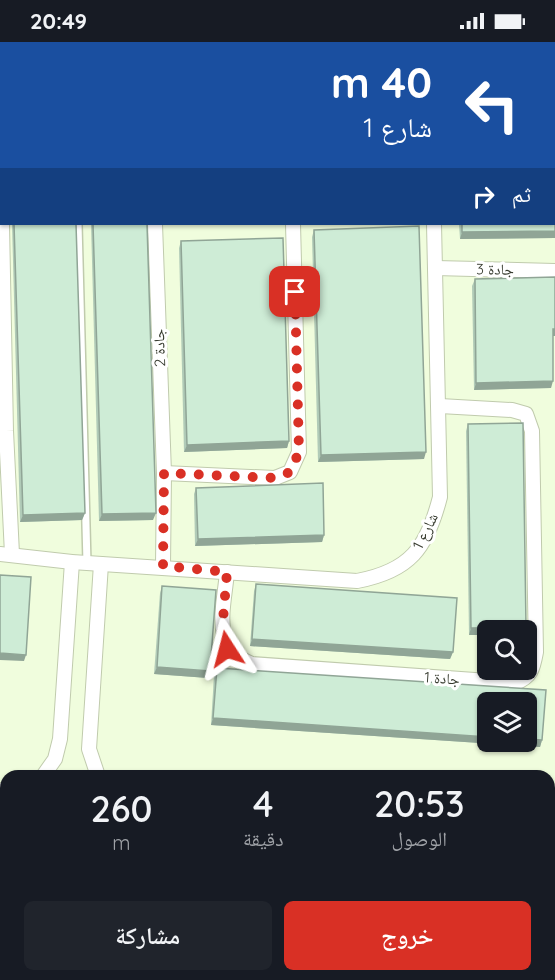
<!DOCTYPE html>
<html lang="ar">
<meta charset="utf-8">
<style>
body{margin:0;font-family:Quicksand,"Noto Naskh Arabic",sans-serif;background:#20242c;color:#f1f3f6;direction:rtl;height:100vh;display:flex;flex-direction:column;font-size:22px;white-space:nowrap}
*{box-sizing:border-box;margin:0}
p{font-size:20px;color:#9ea1a6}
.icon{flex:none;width:33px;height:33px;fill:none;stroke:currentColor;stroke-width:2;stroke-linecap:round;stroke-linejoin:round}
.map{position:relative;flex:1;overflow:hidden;direction:ltr}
.side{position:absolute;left:0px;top:728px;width:555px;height:212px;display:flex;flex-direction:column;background:#171b24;border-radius:18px 18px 0 0;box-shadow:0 2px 4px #0004;direction:rtl}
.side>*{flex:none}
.banner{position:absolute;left:0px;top:0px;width:555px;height:183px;box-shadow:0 2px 4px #0004;direction:rtl;background:#1a4fa0;color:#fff;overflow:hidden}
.fabs{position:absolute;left:477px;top:578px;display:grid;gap:12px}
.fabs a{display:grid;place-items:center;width:60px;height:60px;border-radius:9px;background:#171b24;box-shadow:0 2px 4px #0004;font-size:30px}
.pin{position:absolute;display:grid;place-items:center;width:51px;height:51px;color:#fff;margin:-26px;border-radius:12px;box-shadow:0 3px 9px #0006}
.me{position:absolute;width:66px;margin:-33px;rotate:351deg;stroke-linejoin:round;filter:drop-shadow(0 0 4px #0008)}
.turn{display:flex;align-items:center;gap:21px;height:126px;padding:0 24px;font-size:27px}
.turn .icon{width:78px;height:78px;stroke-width:2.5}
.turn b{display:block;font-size:42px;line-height:51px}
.then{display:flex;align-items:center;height:57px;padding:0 24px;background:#0003;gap:12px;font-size:22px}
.eta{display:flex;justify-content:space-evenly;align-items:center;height:102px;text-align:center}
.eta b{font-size:36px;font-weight:600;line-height:42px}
.action{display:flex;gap:12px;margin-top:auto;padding:12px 24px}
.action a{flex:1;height:69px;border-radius:9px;background:#d93025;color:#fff;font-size:24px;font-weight:600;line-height:69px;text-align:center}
.action a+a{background:#20242c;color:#f1f3f6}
.status{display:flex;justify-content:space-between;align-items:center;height:42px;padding:0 30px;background:#171b24;direction:ltr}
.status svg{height:16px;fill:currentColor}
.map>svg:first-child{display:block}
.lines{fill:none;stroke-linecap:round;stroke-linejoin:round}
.lane-casing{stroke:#c0cbad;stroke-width:10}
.street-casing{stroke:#c0cbad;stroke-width:16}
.secondary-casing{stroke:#c0cbad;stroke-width:22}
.primary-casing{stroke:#c0cbad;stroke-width:26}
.lane{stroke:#fff;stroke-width:7}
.street{stroke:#fff;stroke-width:14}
.secondary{stroke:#fff;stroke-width:20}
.primary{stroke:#fff;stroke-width:22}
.wall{fill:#b1cbb8}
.shaded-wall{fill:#90a596}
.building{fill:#ceecd6;stroke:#90a596;stroke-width:1.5}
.route{stroke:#d93025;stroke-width:10;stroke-dasharray:0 18}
.labels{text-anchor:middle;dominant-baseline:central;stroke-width:6;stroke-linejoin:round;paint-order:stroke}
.street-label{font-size:15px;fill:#373b2f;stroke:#fff}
</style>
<div class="status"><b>20:49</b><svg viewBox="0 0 49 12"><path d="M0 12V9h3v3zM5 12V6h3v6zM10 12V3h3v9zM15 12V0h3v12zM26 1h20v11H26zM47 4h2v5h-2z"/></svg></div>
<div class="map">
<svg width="555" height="938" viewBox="0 0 555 938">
<rect width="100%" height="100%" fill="#f0fddd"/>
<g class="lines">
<!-- lane casing -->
<g class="lane-casing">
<g id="lane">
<path d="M 155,0 L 155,2"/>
<path d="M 20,2 L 21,0"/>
<path d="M 0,20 L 2,20"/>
<path d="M 0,103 L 2,103"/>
<path d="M 1,174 L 2,174"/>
<path d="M 78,182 L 87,521"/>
<path d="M 528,938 L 528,933"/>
</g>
</g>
<!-- street casing -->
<g class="street-casing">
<g id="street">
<path d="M 208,0 L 209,2"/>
<path d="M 339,0 L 339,2"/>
<path d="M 429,2 L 429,0"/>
<path d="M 2,182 L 6,389 L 12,512"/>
<path d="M 155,182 L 164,431 L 163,524"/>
<path d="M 435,226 L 555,229"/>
<path d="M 164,431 L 275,436 L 290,430 L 299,410 L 293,182"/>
<path d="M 0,512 L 72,520 L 357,539 C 410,529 427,506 440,455 L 434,182"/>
<path d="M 227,530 C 224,566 210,607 252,622 L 515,641 C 531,635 533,627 536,610 L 532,389 L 526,372 L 512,368 L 440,364"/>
<path d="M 43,734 L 55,717 L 60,697 L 72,520"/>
<path d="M 98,734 L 89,707 L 101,522"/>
<path d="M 237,938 L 238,933"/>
<path d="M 264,938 L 264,933"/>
</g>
</g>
<!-- secondary casing -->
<g class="secondary-casing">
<g id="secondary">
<path d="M 0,751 L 6,752"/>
<path d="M 0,791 L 6,792"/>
<path d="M 549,792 L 555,792"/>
<path d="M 549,828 L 555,829"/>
</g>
</g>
<!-- primary casing -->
<g class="primary-casing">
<path id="primary" d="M 549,843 L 555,844"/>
</g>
<!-- lane -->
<use href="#lane" class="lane"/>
<!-- street -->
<use href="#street" class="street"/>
<!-- secondary -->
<use href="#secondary" class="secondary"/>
<!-- primary -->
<use href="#primary" class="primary"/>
</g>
<!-- wall -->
<g class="wall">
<path d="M 457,0 L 555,0 L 555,196 L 460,197 L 459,182 L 554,182 L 554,2 L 457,2 Z"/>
<path d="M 12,182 L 76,182 L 85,471 L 82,478 L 20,480 Z"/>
<path d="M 91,182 L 147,182 L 153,478 L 99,479 Z"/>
<path d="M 314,188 L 424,417 L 318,420 L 312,195 Z"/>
<path d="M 181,199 L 289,399 L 287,406 L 184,410 L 179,206 Z"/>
<path d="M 475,237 L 553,294 L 551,346 L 474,348 L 472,244 Z"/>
<path d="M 468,382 L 488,588 L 488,593 L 469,593 L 466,389 Z"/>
<path d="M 196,446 L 324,493 L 322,500 L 195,504 L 194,452 Z"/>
<path d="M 256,542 L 453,610 L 450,617 L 250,604 L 254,549 Z"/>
<path d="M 162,544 L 208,636 L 154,632 L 160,551 Z"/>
<path d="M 217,626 L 542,698 L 540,705 L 211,683 L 214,633 Z"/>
<path d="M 555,894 L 555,938 L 550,938 L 553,900 Z"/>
</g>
<!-- shaded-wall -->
<g class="shaded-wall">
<path d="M 555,189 L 555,196 L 460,197 L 462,190 Z"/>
<path d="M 553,287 L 555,287 L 555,294 L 550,294 Z"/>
<path d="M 553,339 L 551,346 L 474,348 L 476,341 Z"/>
<path d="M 289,399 L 287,406 L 184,410 L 187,403 Z"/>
<path d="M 426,410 L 424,417 L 318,420 L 321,413 Z"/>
<path d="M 85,471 L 82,478 L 20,480 L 23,473 Z"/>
<path d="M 156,471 L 153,478 L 99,479 L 102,472 Z"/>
<path d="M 324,493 L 322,500 L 195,504 L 198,497 Z"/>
<path d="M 526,585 L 525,588 L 488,588 L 488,593 L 469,593 L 471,586 Z"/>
<path d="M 252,597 L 453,610 L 450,617 L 250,604 Z"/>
<path d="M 0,611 L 26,613 L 24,619 L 0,618 Z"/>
<path d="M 157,625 L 210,629 L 208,636 L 154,632 Z"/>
<path d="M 213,676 L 488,695 L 488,699 L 526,699 L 526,697 L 542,698 L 540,705 L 211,683 Z"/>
<rect x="0" y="884" width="6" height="7"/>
</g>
<!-- building -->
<g class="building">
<path d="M 459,0 L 555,0 L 555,189 L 462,190 L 462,182 L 554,182 L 554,2 L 459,2 Z"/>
<path d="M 14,182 L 76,182 L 85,471 L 23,473 Z"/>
<path d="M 93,182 L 147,182 L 156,471 L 102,472 Z"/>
<path d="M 419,184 L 426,410 L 321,413 L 314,188 Z"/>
<path d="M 283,196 L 289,399 L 187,403 L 181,199 Z"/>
<path d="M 555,235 L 555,287 L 553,287 L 553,339 L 476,341 L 475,237 Z"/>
<path d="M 523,381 L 526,585 L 471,586 L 468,382 Z"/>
<path d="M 323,441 L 324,493 L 198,497 L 196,446 Z"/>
<path d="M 0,533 L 31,535 L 26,613 L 0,611 Z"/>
<path d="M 256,542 L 457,556 L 453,610 L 252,597 Z"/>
<path d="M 162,544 L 216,548 L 210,629 L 157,625 Z"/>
<path d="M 217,626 L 546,648 L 542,698 L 526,697 L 526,660 L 488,660 L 488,695 L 213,676 Z"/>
<rect x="0" y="838" width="6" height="46"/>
<path d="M 555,897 L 555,937 L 552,937 Z"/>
<path d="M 19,933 L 40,933 L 61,935 L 61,938 L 19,938 Z"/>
<path d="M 468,933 L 517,933 L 516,938 L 467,938 Z"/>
</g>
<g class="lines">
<!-- route -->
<path class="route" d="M 227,607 L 222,590 L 227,530 L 163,524 L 164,431 L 275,436 L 290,430 L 299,410 L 295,250"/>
</g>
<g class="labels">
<!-- street labels -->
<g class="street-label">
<text transform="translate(495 227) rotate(1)">جادة 3</text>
<text transform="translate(159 306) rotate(-92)">جادة 2</text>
<text transform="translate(425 489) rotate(-64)">شارع 1</text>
<text transform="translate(442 636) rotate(4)">جادة 1</text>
</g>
</g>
</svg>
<div class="fabs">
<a><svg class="icon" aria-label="search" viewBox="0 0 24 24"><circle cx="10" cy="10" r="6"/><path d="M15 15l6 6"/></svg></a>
<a><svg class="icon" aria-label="layers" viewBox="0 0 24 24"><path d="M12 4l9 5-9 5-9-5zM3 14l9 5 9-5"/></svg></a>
</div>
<div class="pin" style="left:295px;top:250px;background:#d93025"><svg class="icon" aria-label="arrive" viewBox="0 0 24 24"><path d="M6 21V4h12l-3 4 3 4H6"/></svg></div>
<svg class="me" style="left:227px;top:607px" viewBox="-20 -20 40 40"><path d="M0-17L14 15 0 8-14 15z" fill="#d93025" stroke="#fff" stroke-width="4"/></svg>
<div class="banner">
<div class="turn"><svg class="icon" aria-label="left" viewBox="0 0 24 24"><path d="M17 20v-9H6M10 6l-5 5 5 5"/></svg><div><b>40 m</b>شارع 1</div></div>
<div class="then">ثم<svg class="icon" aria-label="right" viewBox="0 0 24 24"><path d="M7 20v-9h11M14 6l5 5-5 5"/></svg></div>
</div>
<section class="side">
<div class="eta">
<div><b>20:53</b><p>الوصول</p></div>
<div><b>4</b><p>دقيقة</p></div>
<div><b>260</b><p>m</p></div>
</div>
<div class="action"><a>خروج</a><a>مشاركة</a></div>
</section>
</div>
